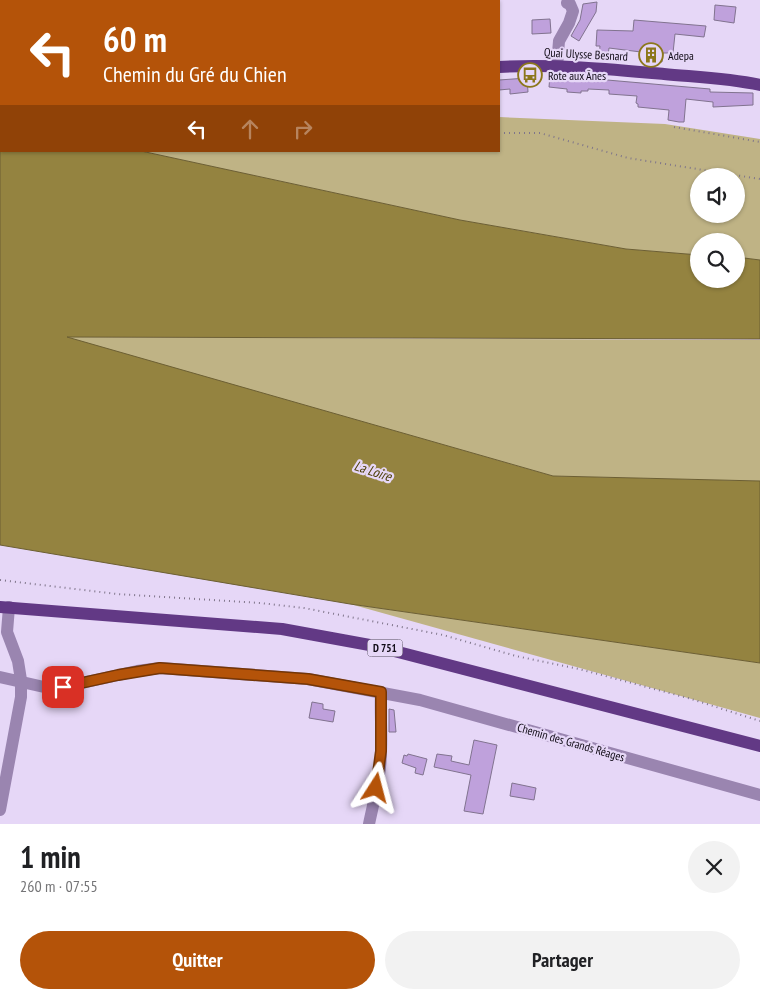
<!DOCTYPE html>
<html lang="fr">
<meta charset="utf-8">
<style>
body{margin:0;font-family:"PT Sans Narrow",sans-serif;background:#f2f2f2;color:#202124;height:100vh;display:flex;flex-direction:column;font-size:19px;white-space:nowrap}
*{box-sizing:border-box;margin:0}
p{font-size:16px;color:#757577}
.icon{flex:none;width:28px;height:28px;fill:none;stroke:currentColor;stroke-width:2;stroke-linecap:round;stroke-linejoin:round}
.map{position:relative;height:824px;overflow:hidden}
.details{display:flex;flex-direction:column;background:#fff;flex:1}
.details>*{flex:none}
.guide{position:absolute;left:0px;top:0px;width:500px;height:152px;box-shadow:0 1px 4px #0004;background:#b45309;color:#fff;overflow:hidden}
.fabs{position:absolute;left:690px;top:168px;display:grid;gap:10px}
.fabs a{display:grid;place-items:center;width:55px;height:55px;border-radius:50%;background:#fff;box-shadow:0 1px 4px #0004;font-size:25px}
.pin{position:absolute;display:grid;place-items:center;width:42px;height:42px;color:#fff;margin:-21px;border-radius:10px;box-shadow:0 2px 8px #0006}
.me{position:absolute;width:55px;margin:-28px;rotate:9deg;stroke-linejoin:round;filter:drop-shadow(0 0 4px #0008)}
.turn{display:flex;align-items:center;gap:18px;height:105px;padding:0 20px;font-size:22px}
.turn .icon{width:65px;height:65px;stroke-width:2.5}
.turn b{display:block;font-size:35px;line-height:42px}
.lanes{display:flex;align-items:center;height:48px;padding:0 20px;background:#0003;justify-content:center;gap:25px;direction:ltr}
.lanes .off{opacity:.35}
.round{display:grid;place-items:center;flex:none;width:52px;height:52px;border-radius:26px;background:#f2f2f2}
.overview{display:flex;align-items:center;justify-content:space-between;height:85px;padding:0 20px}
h1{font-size:30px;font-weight:600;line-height:38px}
.cta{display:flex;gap:10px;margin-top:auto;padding:10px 20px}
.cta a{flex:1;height:58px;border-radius:30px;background:#b45309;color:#fff;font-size:20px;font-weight:600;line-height:58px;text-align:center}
.cta a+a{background:#f2f2f2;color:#202124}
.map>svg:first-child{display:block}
.green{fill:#bfb385;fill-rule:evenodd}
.water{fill:#948340;stroke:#6c5f33}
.building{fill:#bfa1dc;stroke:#81738f}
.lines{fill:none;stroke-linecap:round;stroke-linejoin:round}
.path{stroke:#7f758a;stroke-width:2;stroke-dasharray:1 4;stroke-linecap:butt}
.minor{stroke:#9a85b0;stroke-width:12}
.major{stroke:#623985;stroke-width:12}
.route-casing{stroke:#753606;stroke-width:12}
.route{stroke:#b45309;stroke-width:9}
.labels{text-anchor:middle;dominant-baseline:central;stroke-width:4.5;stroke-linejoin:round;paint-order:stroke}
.shield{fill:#e6d7f7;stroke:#504858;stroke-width:1}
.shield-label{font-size:11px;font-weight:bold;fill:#0f0a14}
.street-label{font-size:12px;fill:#0f0a14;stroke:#e6d7f7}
.poi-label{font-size:12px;fill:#0f0a14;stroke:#e6d7f7;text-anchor:start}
.water-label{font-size:14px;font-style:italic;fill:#4e410b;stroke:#e6d7f7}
</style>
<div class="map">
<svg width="760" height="824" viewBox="0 0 760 824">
<rect width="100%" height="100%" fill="#e6d7f7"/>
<!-- green -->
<g class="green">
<path d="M 499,117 L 665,124 L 760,139 L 760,260 L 736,257 L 736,241 L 699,241 L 699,255 L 626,249 L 460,220 L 141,151 L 499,151 ZM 699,176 L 736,176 L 736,214 L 699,214 Z"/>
<path d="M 64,337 L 760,340 L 760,481 L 553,476 Z"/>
<path d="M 350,604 L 760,663 L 760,718 Z"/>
</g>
<!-- water -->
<path class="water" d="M 0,128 L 1,151 L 141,151 L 460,220 L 626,249 L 699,255 L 699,279 L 736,279 L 736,257 L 760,260 L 760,339 L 67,337 L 553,476 L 760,481 L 760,663 L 350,604 L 0,545 Z"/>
<!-- building -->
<g class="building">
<path d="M 597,2 L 596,12 L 579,41 L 571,36 L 580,20 L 583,4 Z"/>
<path d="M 715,5 L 736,7 L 734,23 L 714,20 Z"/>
<path d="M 550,19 L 551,33 L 532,34 L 532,20 Z"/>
<path d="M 634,20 L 706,26 L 704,37 L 675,34 L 673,53 L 663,53 L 662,62 L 640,60 L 641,52 L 609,48 L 608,56 L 599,55 L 600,46 L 596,46 L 597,30 L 633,31 Z"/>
<path d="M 550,75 L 710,89 L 710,92 L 753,93 L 753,105 L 713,107 L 713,102 L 686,99 L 684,122 L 679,122 L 668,120 L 669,110 L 638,107 L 638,104 L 636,103 L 637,96 L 609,94 L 609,90 L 588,89 L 588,91 L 581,91 L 581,93 L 567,92 L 567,89 L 549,87 Z"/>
<path d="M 527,78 L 528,92 L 510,94 L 510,89 L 499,90 L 499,80 Z"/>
<path d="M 312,702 L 323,704 L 323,709 L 335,711 L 333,722 L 309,718 Z"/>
<path d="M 389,709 L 394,710 L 396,732 L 389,732 Z"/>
<path d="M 474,740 L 497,745 L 483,814 L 464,811 L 471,775 L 434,767 L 437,754 L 452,756 L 451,761 L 469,765 Z"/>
<path d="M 408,754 L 427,759 L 423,775 L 415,773 L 416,768 L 402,763 L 404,755 L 407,756 Z"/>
<path d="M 512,783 L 536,788 L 534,800 L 510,796 Z"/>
</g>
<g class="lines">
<!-- path -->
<g class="path">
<path d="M 0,56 L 1,56"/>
<path d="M 674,127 L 760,142"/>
<path d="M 499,133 L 540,133 L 628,158 L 760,179"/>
<path d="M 0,580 L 117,594 L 260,603 L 304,608 L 443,635 L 516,656 L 579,669 L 688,698 L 760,721"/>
</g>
<!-- minor -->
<g class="minor">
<path d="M 557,66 L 559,41 L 569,23 L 573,11 L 570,4 L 567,3"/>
<path d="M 0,677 L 44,687 L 63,687 L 137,671 L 160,668 L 308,679 L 420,700 L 760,795"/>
<path d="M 0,810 L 21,697 L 21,680 L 18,661 L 7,632 L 9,607"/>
<path d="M 369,824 C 374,800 381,775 381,751 C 382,731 380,712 381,692"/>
</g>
<!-- major -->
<g class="major">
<path d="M 0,32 L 1,32"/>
<path d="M 499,67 C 555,64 609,69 664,74 C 696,77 729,78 760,85"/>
<path d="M 0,607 L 282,629 L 375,646 L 760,746"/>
</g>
</g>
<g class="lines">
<!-- route casing -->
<g class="route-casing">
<path id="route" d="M 63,687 L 118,675 L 160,668 L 308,679 L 381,692 L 381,751 L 376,788"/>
</g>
<!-- route -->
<use href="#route" class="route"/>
</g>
<!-- icons -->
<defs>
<g id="building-ring" transform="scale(1.25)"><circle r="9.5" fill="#e6d7f7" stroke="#8c771b" stroke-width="1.5"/><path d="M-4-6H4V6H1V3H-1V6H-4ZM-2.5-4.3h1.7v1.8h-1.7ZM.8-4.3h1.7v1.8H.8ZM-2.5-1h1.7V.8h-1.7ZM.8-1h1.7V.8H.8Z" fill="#8c771b"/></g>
<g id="bus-ring" transform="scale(1.25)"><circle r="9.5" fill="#e6d7f7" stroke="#8c771b" stroke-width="1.5"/><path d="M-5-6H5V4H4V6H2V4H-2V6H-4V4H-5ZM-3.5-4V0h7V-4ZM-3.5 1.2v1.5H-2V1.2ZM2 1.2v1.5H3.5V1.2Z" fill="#8c771b"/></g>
</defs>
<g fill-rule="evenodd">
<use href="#building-ring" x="651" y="55"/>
<use href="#bus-ring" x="530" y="75"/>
</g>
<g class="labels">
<!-- shield labels -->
<rect class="shield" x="367.5" y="639.5" width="35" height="17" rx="4"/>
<g class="shield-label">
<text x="385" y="648">D 751</text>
</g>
<!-- street labels -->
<g class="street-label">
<text transform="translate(586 54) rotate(3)">Quai Ulysse Besnard</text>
<text transform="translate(571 742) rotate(16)">Chemin des Grands Réages</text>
</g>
<!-- poi labels -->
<g class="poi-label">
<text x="668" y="55">Adepa</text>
<text x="548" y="75">Rote aux Ânes</text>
</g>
<!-- water labels -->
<g class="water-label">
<text transform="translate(373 471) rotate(18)">La Loire</text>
</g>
</g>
</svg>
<div class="fabs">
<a><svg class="icon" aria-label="sound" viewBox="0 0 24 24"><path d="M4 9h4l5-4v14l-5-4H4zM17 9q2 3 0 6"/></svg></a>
<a><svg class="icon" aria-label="search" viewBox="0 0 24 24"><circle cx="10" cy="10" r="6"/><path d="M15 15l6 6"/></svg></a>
</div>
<div class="pin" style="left:63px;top:687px;background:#d93025"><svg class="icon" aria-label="arrive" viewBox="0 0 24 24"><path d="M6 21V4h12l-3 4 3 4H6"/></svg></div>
<svg class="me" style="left:376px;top:788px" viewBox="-20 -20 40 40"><path d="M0-17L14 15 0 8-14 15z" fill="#b45309" stroke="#fff" stroke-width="4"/></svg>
<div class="guide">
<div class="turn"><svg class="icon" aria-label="left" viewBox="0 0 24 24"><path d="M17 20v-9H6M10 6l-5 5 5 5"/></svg><div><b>60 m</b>Chemin du Gré du Chien</div></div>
<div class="lanes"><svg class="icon" aria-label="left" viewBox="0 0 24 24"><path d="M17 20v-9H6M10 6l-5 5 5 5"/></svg><svg class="icon off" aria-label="ahead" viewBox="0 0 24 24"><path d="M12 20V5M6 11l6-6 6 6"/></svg><svg class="icon off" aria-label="right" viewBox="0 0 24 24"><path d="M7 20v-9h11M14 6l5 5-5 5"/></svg></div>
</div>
</div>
<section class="details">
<div class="overview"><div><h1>1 min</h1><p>260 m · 07:55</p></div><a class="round"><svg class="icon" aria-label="close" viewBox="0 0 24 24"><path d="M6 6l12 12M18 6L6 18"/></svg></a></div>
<div class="cta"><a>Quitter</a><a>Partager</a></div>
</section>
